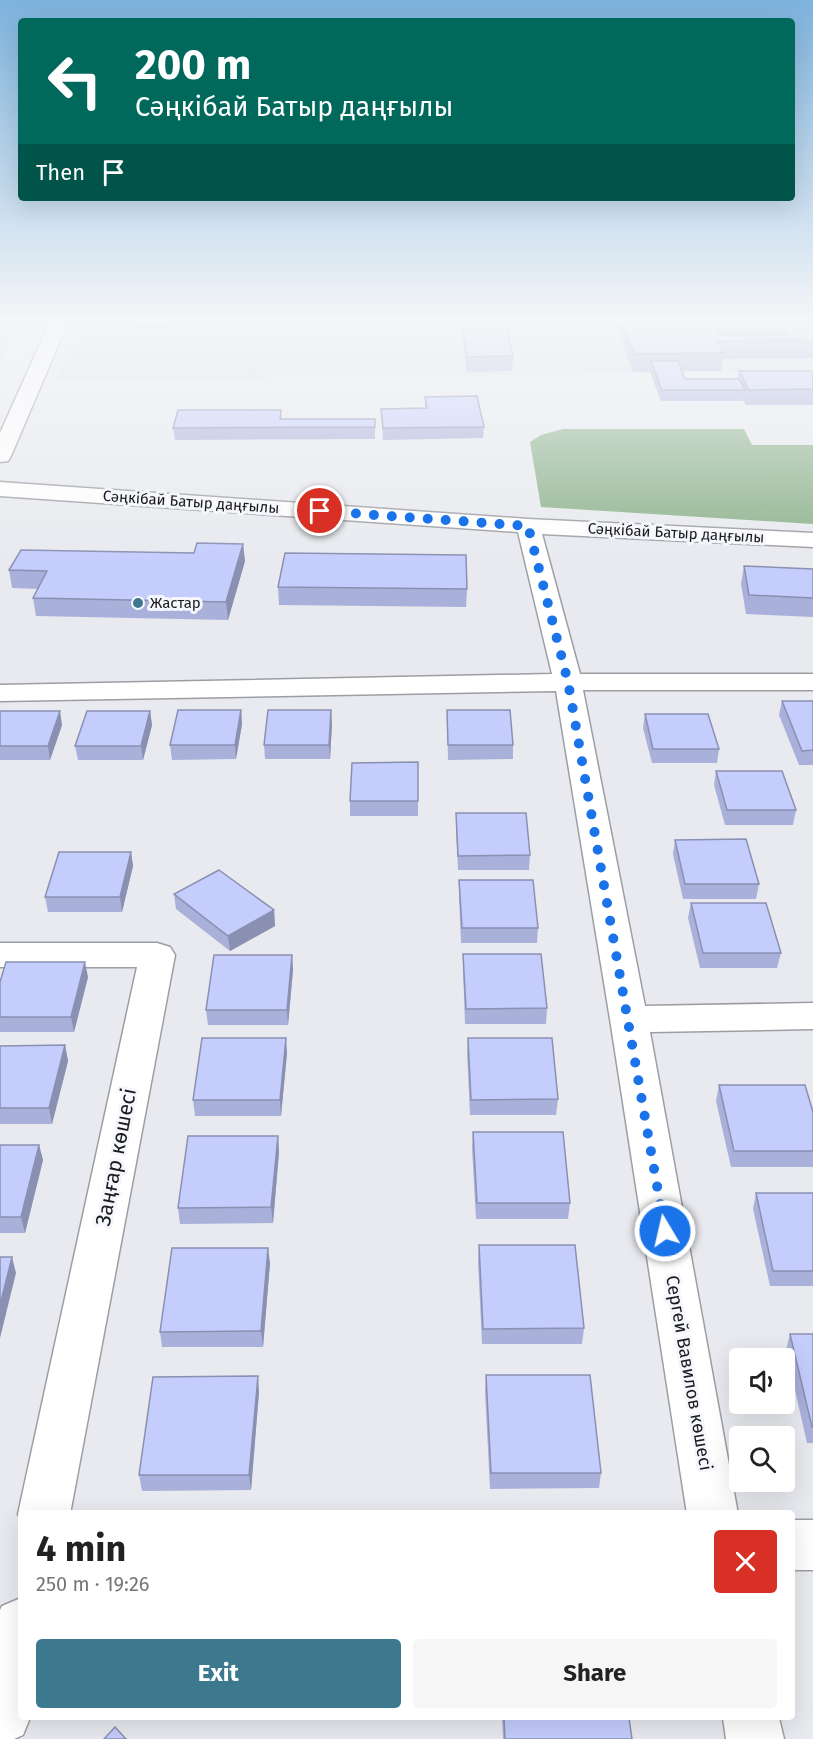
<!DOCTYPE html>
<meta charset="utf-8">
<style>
body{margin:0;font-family:"Fira Sans",sans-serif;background:#f6f6f6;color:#222;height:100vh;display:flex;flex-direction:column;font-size:22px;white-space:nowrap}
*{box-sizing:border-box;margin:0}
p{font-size:20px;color:#767676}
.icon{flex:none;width:33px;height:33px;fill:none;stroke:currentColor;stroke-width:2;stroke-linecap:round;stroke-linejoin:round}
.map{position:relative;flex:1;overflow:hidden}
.details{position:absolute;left:18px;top:1510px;width:777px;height:210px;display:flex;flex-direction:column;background:#fff;border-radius:6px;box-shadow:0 6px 24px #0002}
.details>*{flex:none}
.hud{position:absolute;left:18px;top:18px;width:777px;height:183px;border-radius:6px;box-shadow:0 6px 24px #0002;background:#00695c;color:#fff;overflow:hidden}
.controls{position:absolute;left:729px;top:1348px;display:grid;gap:12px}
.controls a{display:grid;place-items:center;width:66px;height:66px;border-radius:6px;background:#fff;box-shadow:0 6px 24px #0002;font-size:30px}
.pin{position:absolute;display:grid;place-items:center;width:51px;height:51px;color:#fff;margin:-26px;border:3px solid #fff;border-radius:50%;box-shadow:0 2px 6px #0007}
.me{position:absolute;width:66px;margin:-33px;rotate:351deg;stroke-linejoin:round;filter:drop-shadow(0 0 4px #0008)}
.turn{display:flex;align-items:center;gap:21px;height:126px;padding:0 18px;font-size:27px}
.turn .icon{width:78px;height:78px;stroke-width:2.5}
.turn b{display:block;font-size:42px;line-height:51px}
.then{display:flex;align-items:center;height:57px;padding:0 18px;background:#0003;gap:12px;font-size:22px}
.round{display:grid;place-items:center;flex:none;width:63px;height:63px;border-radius:6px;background:#f6f6f6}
.summary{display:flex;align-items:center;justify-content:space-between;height:102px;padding:0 18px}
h1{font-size:36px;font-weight:700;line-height:45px}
.button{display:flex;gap:12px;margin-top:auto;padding:12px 18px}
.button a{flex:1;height:69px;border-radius:6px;background:#3c798f;color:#fff;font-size:24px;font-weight:700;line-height:69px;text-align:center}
.button a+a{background:#f6f6f6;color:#222}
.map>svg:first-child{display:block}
.built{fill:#dcdeeb}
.forest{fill:#8cb18b}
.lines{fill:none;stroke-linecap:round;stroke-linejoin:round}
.minor-casing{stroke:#9d9ea3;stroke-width:3}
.minor{fill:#fff;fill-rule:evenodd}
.wall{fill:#a9b0da}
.shaded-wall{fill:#8a90b1}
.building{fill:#c5cdfd;stroke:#8a90b1;stroke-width:1.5;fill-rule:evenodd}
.route{stroke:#1a73e8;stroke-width:10;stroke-dasharray:0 18}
.poi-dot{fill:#3c798f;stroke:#f6f7fd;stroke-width:2}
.labels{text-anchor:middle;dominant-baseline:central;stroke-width:6;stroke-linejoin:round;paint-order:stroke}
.far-street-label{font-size:15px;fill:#1a1b1d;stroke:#f6f7fd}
.far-poi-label{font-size:15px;fill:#1a1b1d;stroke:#f6f7fd;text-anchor:start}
.street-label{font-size:18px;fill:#1a1b1d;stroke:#f6f7fd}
.near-street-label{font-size:21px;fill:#1a1b1d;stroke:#f6f7fd}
</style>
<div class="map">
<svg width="813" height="1739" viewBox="0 0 813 1739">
<rect width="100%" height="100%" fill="#e9eaef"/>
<!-- built -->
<g class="built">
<path d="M 0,320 L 25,320 L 0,360 Z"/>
<path d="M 81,320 L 813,320 L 813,371 L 56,380 Z"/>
</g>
<!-- forest -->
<path class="forest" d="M 563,429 L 744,429 L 752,445 L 813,445 L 813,524 L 541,507 L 530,442 L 541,435 Z"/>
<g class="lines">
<!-- minor casing -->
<g class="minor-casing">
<g id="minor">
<path d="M 51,320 L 69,320 L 11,456 L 8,461 L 0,462 L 0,433 Z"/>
<path d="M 0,482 L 528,519 L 813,533 L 813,547 L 542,534 L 580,674 L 813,674 L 813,690 L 583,690 L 645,1006 L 813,1003 L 813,1029 L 650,1032 L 738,1514 L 687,1514 L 610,1019 L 556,691 L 0,701 L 0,685 L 552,674 L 518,532 L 0,496 Z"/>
<path d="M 0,943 L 157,943 L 170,947 L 175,955 L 70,1514 L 21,1514 L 21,1520 L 18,1514 L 137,967 L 0,967 Z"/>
<rect x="792" y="1520" width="21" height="50"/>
<path d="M 21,1598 L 21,1718 L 30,1718 L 23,1735 L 14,1739 L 0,1739 L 0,1610 L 2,1606 Z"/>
<path d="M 723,1718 L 779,1718 L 784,1739 L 726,1739 Z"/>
</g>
</g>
<!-- minor -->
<use href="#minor" class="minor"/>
</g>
<!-- wall -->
<g class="wall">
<path d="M 134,320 L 168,320 L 165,331 L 141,331 L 140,327 L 134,327 Z"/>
<path d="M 440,320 L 505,320 L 513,356 L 512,371 L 467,372 L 460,324 L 440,324 Z"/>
<path d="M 613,320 L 706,320 L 708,324 L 763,323 L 761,320 L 813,320 L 813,358 L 723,359 L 721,371 L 682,371 L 685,379 L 737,379 L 739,371 L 813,371 L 813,405 L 746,405 L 743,399 L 743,401 L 661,401 L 650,372 L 633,372 Z"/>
<path d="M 425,397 L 484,427 L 483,438 L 383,440 L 381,409 L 425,409 Z"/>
<path d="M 281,410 L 282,419 L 375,419 L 375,439 L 175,440 L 173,428 Z"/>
<path d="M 243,544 L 245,561 L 228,620 L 36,616 L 33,598 L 38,589 L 12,588 L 9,570 L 194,553 Z"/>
<path d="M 744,566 L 813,569 L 813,617 L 746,614 L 741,584 Z"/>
<path d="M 278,587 L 467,589 L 466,607 L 279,605 Z"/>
<path d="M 782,701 L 813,701 L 813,765 L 799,765 L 779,715 Z"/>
<path d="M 241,710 L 242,724 L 236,759 L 172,760 L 170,745 Z"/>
<path d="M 447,710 L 513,745 L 513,759 L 448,760 Z"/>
<path d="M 0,711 L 62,725 L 50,760 L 0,760 Z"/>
<path d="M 150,711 L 152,725 L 143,760 L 78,760 L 75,746 Z"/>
<path d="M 645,714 L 719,749 L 717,763 L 652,763 L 643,728 Z"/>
<path d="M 332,724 L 330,759 L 265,759 L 264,745 Z"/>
<path d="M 418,762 L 418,816 L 350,816 L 350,801 Z"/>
<path d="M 716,771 L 796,810 L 793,825 L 725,825 L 714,785 Z"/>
<path d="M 456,813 L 530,855 L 529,870 L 458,870 L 456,828 Z"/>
<path d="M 675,840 L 759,884 L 756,899 L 683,899 L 673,854 Z"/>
<path d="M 131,852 L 133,866 L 122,912 L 48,912 L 45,897 Z"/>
<path d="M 459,880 L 538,928 L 537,943 L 461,943 L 459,895 Z"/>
<path d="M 174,894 L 274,910 L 275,926 L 230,951 L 176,909 Z"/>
<path d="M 691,903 L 781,953 L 777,968 L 700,968 L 688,918 Z"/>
<path d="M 463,954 L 547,1008 L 546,1024 L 465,1024 L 463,970 Z"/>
<path d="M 292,955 L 293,970 L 288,1025 L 208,1025 L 206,1010 Z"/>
<path d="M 88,977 L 74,1032 L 0,1032 L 0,982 Z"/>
<path d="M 468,1038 L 558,1099 L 556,1115 L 470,1115 L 467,1053 Z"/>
<path d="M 65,1045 L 68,1061 L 52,1124 L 0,1124 L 0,1046 Z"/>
<path d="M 287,1053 L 281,1116 L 195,1116 L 193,1100 Z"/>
<path d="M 719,1085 L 813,1112 L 813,1167 L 731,1167 L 716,1101 Z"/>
<path d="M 473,1132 L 570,1203 L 568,1219 L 476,1219 L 472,1148 Z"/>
<path d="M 278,1136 L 279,1152 L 273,1223 L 180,1224 L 178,1208 Z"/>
<path d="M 0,1145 L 39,1145 L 43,1160 L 25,1233 L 0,1233 Z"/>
<path d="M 756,1193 L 813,1193 L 813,1286 L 770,1286 L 753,1209 Z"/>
<path d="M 479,1245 L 584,1328 L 582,1344 L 482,1344 L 478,1261 Z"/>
<path d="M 270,1263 L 263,1347 L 162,1347 L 160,1332 Z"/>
<path d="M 790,1334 L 813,1334 L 813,1443 L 807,1443 L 786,1350 Z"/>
<path d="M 486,1375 L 601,1473 L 599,1488 L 490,1489 L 485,1391 Z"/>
<path d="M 259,1392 L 251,1490 L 142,1491 L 139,1475 Z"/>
<path d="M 502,1718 L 629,1718 L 632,1739 L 503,1739 Z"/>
</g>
<!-- shaded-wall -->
<g class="shaded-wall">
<path d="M 166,320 L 168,320 L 165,331 L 164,325 Z"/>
<path d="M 243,544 L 245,561 L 228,620 L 226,602 Z"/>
<path d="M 241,710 L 242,724 L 236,759 L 235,745 Z"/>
<path d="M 331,710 L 332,724 L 330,759 L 329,745 Z"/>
<path d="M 60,711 L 62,725 L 50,760 L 48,746 Z"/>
<path d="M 150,711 L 152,725 L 143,760 L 141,746 Z"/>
<path d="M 131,852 L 133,866 L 122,912 L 120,897 Z"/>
<path d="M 274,910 L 275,926 L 230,951 L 228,936 Z"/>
<path d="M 292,955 L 293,970 L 288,1025 L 287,1010 Z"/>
<path d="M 85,962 L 88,977 L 74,1032 L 71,1017 Z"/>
<path d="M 286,1038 L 287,1053 L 281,1116 L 280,1100 Z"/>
<path d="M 65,1045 L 68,1061 L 52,1124 L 49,1108 Z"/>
<path d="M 278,1136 L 279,1152 L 273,1223 L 271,1207 Z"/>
<path d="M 39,1145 L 43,1160 L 25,1233 L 21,1217 Z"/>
<path d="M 268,1248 L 270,1263 L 263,1347 L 261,1331 Z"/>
<path d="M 12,1257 L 16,1273 L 0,1338 L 0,1305 Z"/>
<path d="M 258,1376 L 259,1392 L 251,1490 L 249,1475 Z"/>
</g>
<!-- building -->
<g class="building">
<path d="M 134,320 L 166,320 L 164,325 L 140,326 L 142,321 L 134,322 Z"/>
<path d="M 462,320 L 505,320 L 513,356 L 467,357 Z"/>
<path d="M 621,320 L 706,320 L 708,324 L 776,323 L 774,320 L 813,320 L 813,340 L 717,341 L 724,353 L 634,354 ZM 716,328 L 783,328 L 789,335 L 721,335 Z"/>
<path d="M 651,361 L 678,361 L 685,379 L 739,379 L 745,390 L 662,390 Z"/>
<path d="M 739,371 L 813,371 L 813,389 L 749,390 Z"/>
<path d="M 477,396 L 484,427 L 383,428 L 381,409 L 427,408 L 425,397 Z"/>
<path d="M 178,410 L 281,410 L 280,419 L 375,419 L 375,427 L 173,428 Z"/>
<path d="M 197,543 L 243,544 L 226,602 L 33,598 L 47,571 L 9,570 L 21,550 L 194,553 Z"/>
<path d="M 285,553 L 466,555 L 467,589 L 278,587 Z"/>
<path d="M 744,566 L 813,569 L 813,598 L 749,595 Z"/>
<path d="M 782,701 L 813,701 L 813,750 L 802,751 Z"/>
<path d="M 178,710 L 241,710 L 235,745 L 170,745 Z"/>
<path d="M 268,710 L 331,710 L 329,745 L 264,745 Z"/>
<path d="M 447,710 L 510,710 L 513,745 L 448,745 Z"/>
<path d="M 0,711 L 60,711 L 48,746 L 0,746 Z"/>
<path d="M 87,711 L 150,711 L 141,746 L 75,746 Z"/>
<path d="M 645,714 L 708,714 L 719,749 L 653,749 Z"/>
<path d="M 418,762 L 418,801 L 350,801 L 352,763 Z"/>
<path d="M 716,771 L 782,771 L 796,810 L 727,810 Z"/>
<path d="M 456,813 L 526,813 L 530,855 L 458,856 Z"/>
<path d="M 746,839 L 759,884 L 685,884 L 675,840 Z"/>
<path d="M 59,852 L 131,852 L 120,897 L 45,897 Z"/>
<path d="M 219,870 L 274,910 L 228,936 L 174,894 Z"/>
<path d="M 459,880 L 533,880 L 538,928 L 462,928 Z"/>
<path d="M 691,903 L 766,903 L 781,953 L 703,953 Z"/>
<path d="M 463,954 L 541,954 L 547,1008 L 466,1009 Z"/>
<path d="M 214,955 L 292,955 L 287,1010 L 206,1010 Z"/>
<path d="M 6,962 L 85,962 L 71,1017 L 0,1017 L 0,982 Z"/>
<path d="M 202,1038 L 286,1038 L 280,1100 L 193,1100 Z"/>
<path d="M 468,1038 L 552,1038 L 558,1099 L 471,1100 Z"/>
<path d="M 65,1045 L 49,1108 L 0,1108 L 0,1046 Z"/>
<path d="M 719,1085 L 805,1085 L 813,1112 L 813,1151 L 734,1151 Z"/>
<path d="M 473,1132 L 563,1132 L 570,1203 L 477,1203 Z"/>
<path d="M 188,1136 L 278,1136 L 271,1207 L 178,1208 Z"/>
<path d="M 0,1145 L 39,1145 L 21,1217 L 0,1217 Z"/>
<path d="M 756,1193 L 813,1193 L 813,1271 L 773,1271 Z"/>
<path d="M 479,1245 L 575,1245 L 584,1328 L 483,1329 Z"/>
<path d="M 172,1248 L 268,1248 L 261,1331 L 160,1332 Z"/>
<path d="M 0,1257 L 12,1257 L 0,1305 Z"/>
<path d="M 790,1334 L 813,1334 L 813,1427 L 812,1427 Z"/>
<path d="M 486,1375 L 590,1375 L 601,1473 L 491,1473 Z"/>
<path d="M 258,1376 L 249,1475 L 139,1475 L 153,1377 Z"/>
<path d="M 504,1718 L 629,1718 L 632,1739 L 505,1739 Z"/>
<path d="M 115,1727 L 126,1739 L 104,1739 Z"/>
</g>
<!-- sky -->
<linearGradient id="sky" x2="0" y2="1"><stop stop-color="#7db2dd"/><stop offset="0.57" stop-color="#f5f6f8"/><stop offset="1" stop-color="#f5f6f8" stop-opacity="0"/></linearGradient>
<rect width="813" height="563" fill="url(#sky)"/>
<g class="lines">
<!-- route -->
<path class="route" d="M 320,511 L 528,526 L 568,682 L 665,1231"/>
</g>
<!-- markers -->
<circle class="poi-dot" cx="138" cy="603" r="6"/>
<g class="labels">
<!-- far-street labels -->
<g class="far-street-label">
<text transform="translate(191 502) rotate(4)">Сәңкібай Батыр даңғылы</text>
<text transform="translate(676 533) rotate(3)">Сәңкібай Батыр даңғылы</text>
</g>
<!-- far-poi labels -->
<g class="far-poi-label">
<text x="150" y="603">Жастар</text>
</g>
<!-- street labels -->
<g class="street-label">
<text transform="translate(689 1373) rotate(80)">Сергей Вавилов көшесі</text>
</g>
<!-- near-street labels -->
<g class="near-street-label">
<text transform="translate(116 1157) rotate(-79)">Заңғар көшесі</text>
</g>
</g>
</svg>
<div class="controls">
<a><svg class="icon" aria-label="sound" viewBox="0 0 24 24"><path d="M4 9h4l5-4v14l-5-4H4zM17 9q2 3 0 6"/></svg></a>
<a><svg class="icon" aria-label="search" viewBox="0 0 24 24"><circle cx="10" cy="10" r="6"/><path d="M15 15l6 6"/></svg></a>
</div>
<div class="pin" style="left:320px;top:511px;background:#d93025"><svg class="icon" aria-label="arrive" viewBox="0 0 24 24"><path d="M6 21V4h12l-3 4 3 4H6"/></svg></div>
<svg class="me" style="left:665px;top:1231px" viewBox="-20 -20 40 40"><circle r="17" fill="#1a73e8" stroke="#fff" stroke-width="3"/><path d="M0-11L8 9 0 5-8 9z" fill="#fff"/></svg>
<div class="hud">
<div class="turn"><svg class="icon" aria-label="left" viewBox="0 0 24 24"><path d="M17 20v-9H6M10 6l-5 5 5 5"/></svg><div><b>200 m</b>Сәңкібай Батыр даңғылы</div></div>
<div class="then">Then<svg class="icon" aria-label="arrive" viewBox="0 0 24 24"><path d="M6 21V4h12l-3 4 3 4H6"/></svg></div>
</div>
<section class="details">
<div class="summary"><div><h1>4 min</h1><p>250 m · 19:26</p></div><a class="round" style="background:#d93025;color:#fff"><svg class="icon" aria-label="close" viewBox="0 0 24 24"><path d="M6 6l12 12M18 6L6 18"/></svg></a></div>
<div class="button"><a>Exit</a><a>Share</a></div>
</section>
</div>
